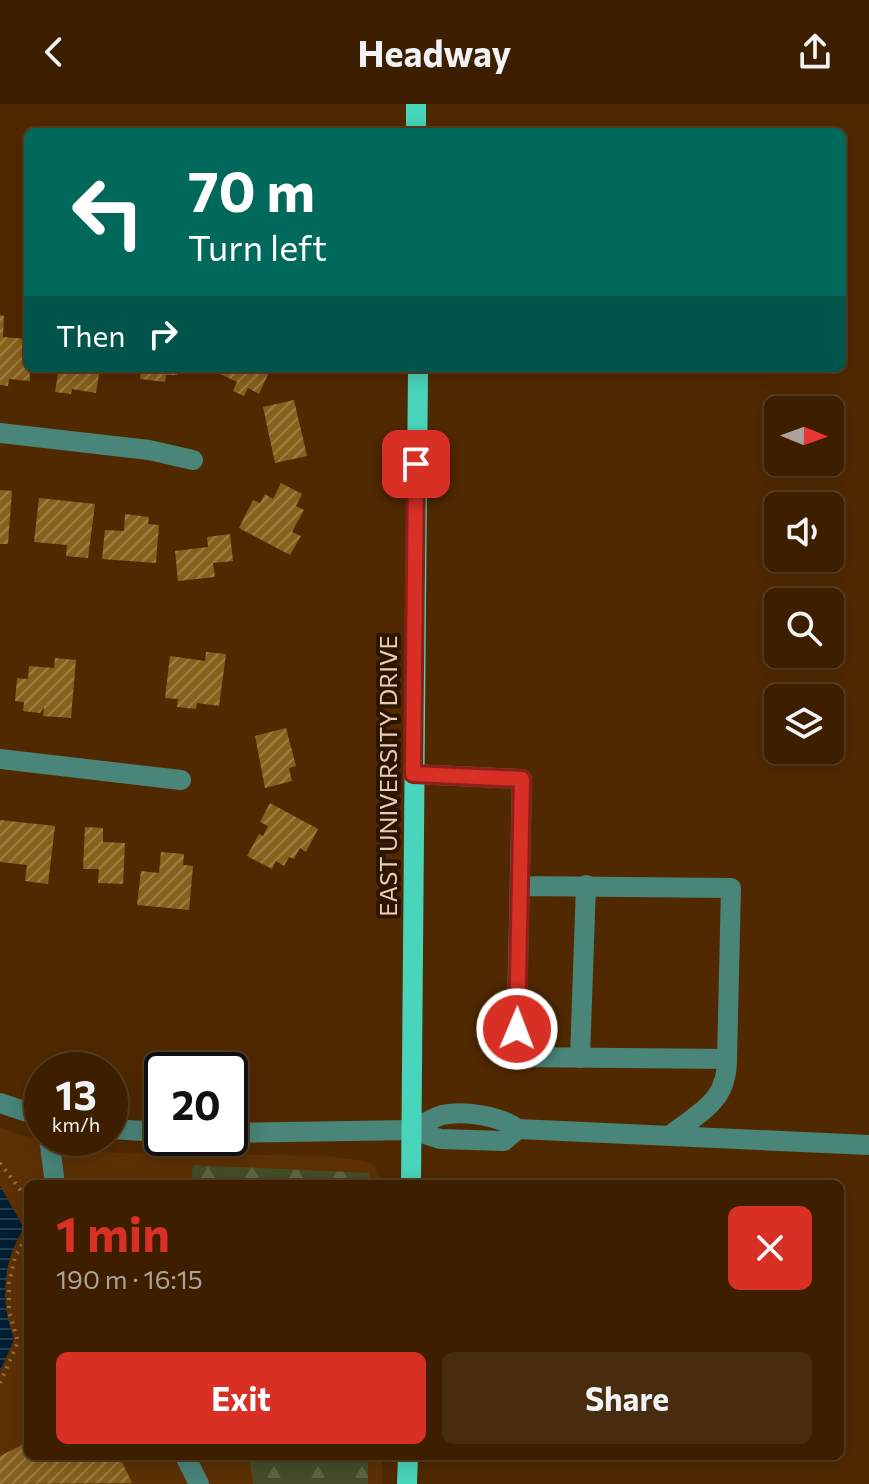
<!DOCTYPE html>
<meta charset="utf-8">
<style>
body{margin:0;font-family:Commissioner,sans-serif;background:#482c0f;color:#f1f3f6;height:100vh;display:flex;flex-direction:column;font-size:30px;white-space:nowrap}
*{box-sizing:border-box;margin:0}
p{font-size:26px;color:#ada299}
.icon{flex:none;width:44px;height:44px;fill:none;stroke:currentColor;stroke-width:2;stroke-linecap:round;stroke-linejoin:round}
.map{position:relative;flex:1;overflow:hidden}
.panel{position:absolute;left:24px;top:1076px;width:820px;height:280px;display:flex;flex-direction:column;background:#3d1f00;border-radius:12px;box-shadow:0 4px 20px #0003,0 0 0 2px #563d22}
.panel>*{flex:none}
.banner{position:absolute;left:24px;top:24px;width:822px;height:244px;border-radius:12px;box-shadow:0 4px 20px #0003,0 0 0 2px #563d22;background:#00695c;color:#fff;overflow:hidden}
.needle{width:52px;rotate:91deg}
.fabs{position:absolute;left:764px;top:292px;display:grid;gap:16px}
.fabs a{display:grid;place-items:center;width:80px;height:80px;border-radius:12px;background:#3d1f00;box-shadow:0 4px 20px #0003,0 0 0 2px #563d22;font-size:40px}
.speed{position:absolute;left:24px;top:948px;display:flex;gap:16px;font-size:40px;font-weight:700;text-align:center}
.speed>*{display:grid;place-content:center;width:104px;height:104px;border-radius:50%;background:#3d1f00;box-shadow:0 4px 20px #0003,0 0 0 2px #563d22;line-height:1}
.speed small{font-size:20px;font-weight:400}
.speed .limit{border:4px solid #111;border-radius:12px;background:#fff;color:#111}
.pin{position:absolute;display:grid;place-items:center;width:68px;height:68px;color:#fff;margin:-34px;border-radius:16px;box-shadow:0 4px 12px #0006}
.me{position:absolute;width:88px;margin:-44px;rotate:1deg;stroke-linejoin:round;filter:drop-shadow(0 0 6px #0008)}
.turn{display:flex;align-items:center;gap:28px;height:168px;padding:0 32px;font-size:36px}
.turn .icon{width:104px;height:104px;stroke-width:2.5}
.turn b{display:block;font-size:56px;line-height:68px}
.then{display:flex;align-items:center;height:76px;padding:0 32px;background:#0003;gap:16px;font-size:30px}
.round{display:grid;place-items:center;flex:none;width:84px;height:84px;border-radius:12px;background:#482c0f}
.head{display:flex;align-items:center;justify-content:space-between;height:136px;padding:0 32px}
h1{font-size:48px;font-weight:700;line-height:60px;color:#d93025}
.action{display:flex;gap:16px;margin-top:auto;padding:16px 32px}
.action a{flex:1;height:92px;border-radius:12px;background:#d93025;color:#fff;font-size:32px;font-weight:700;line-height:92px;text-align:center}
.action a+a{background:#482c0f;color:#f1f3f6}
header{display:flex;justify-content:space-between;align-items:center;height:104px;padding:0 32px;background:#3d1f00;font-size:36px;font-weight:700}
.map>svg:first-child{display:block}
.built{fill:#5d3104}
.forest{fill:url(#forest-firs)}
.water{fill:url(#water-rules)}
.building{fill:url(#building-hatch)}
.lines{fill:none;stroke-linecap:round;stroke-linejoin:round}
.path{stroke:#936f4d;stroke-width:4;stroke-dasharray:2 6;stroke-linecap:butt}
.minor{stroke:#498579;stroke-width:20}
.major{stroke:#49d5bc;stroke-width:20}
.route-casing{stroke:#8d1f18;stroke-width:20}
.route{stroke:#d93025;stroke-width:14}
.labels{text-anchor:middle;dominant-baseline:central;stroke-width:8;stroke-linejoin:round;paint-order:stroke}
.street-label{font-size:24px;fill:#ebccb4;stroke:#2c1603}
</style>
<header><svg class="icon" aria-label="back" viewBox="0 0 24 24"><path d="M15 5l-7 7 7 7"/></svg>Headway<svg class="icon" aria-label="share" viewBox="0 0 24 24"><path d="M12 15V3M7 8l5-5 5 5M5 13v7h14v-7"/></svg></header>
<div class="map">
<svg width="869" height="1380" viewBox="0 0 869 1380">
<defs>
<pattern id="forest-firs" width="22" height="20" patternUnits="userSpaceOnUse" patternTransform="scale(2)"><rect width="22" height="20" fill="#454d28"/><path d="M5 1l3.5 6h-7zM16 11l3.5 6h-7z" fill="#606545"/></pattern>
<pattern id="water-rules" width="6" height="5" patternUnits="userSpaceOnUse" patternTransform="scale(2)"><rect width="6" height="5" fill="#001f32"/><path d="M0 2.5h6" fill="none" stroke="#253e4d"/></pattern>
<pattern id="building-hatch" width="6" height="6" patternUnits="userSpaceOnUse" patternTransform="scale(2)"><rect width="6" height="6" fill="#87611c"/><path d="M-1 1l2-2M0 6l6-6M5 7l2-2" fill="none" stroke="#9e7e45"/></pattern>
</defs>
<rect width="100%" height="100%" fill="#512900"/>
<!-- built -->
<path class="built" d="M 0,1023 L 16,1030 L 115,1049 L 327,1052 L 365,1057 L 375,1062 L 383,1080 L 28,1080 L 28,1352 L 382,1352 L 382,1380 L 0,1380 Z"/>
<!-- forest -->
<g class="forest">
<path d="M 193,1061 L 369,1069 L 369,1080 L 191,1080 Z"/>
<path d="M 249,1352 L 368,1352 L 368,1380 L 253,1380 Z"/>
</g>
<!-- water -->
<path class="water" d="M 0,1082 L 24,1124 C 2,1158 0,1198 14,1235 L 0,1268 Z"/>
<!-- building -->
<g class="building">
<path d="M 0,211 L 4,212 L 3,233 L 28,235 L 30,277 L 9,275 L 8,282 L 0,281 Z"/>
<path d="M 59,264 L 100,264 L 96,289 L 72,285 L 71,290 L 55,288 Z"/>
<path d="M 141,264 L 178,264 L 177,271 L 166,271 L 165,278 L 140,275 Z"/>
<path d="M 218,264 L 271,264 L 259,290 L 248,284 L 244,292 L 233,287 L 237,278 L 216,268 Z"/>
<path d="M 294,296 L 307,352 L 275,359 L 263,303 Z"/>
<path d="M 281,379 L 302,390 L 296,402 L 304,406 L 292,428 L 301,432 L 290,451 L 239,424 L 253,396 L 260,399 L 265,390 L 273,395 Z"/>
<path d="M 0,386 L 12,387 L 8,440 L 0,440 Z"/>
<path d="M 39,394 L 95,400 L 88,454 L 66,452 L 67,441 L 34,438 Z"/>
<path d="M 125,410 L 149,413 L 148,420 L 159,421 L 156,459 L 102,455 L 105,426 L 124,427 Z"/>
<path d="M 230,430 L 233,457 L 213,459 L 215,473 L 178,477 L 175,447 L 208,443 L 207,433 Z"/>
<path d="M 206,548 L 226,550 L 219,602 L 197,599 L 196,605 L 177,603 L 178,595 L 165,594 L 170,552 L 205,557 Z"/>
<path d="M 55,554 L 76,556 L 71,614 L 43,612 L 44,603 L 40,609 L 23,607 L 24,598 L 15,597 L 17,574 L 28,575 L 29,562 L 54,564 Z"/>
<path d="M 286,624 L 296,662 L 289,664 L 292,677 L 265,684 L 255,632 Z"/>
<path d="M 270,699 L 318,725 L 306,748 L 300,744 L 294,755 L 289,753 L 284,762 L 276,757 L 272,765 L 247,752 L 259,730 L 263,732 L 268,722 L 260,718 Z"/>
<path d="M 0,716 L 55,722 L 48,780 L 25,777 L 27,761 L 0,758 Z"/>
<path d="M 85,723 L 103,724 L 103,738 L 125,739 L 123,780 L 98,779 L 99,765 L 83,765 Z"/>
<path d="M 161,748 L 184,750 L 183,761 L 193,762 L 189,806 L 137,801 L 141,767 L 159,769 Z"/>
<path d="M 28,1338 L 28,1352 L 119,1352 L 132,1379 L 0,1380 L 0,1352 Z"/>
</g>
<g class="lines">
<!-- path -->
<g class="path">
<path d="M 0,1059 L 28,1096"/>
<path d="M 0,1279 L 18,1238 L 9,1207 L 9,1179 L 15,1153 L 28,1129"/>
</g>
<!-- minor -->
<g class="minor">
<path d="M 0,329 L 149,346 L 193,356"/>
<path d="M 0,655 L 181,676"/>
<path d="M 413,670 L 522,675 L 516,953 L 727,955 L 731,784 L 521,782"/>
<path d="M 580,954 L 586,781"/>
<path d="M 0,999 L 42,1013"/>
<path d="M 110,1025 L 162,1028"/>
<path d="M 412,1026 C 421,1021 432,1014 442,1011 C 464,1006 500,1012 518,1025 L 869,1041"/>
<path d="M 230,1029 L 412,1026 L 440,1035 L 504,1037 L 518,1025"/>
<path d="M 672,1030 C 703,1006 727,997 727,955"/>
<path d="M 49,1034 L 55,1080"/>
<path d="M 185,1352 L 199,1380"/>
</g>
<!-- major -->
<g class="major">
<path d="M 416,0 L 416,28"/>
<path d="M 411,1080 L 418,264"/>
<path d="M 407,1380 L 408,1352"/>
</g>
</g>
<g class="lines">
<!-- route casing -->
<g class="route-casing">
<path id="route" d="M 416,360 L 413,670 L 522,675 L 517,925"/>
</g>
<!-- route -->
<use href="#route" class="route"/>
</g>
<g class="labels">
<!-- street labels -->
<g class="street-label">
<text transform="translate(387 672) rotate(-90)">EAST UNIVERSITY DRIVE</text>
</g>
</g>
</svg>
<div class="fabs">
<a><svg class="needle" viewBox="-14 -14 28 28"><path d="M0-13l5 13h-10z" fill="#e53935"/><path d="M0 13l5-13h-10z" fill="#ada299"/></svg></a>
<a><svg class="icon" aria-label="sound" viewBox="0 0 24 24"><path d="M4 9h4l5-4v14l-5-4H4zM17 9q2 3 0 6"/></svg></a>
<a><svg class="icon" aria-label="search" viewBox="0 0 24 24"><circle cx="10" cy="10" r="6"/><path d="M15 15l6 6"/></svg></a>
<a><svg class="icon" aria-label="layers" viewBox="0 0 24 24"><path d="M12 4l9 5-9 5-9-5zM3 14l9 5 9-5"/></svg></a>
</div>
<div class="speed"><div>13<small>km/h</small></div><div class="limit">20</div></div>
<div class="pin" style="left:416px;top:360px;background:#d93025"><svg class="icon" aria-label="arrive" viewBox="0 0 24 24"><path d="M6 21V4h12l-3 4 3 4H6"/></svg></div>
<svg class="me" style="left:517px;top:925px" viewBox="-20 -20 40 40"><circle r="17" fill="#d93025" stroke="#fff" stroke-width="3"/><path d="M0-11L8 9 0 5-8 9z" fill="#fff"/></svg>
<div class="banner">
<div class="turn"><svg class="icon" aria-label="left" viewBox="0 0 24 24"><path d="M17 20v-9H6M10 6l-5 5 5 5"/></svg><div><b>70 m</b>Turn left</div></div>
<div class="then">Then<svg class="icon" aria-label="right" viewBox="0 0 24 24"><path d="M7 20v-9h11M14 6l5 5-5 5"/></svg></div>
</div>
<section class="panel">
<div class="head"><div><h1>1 min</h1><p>190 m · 16:15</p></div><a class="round" style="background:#d93025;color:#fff"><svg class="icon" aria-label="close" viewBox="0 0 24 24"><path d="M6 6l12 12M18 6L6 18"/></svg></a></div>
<div class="action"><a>Exit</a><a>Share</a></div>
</section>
</div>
